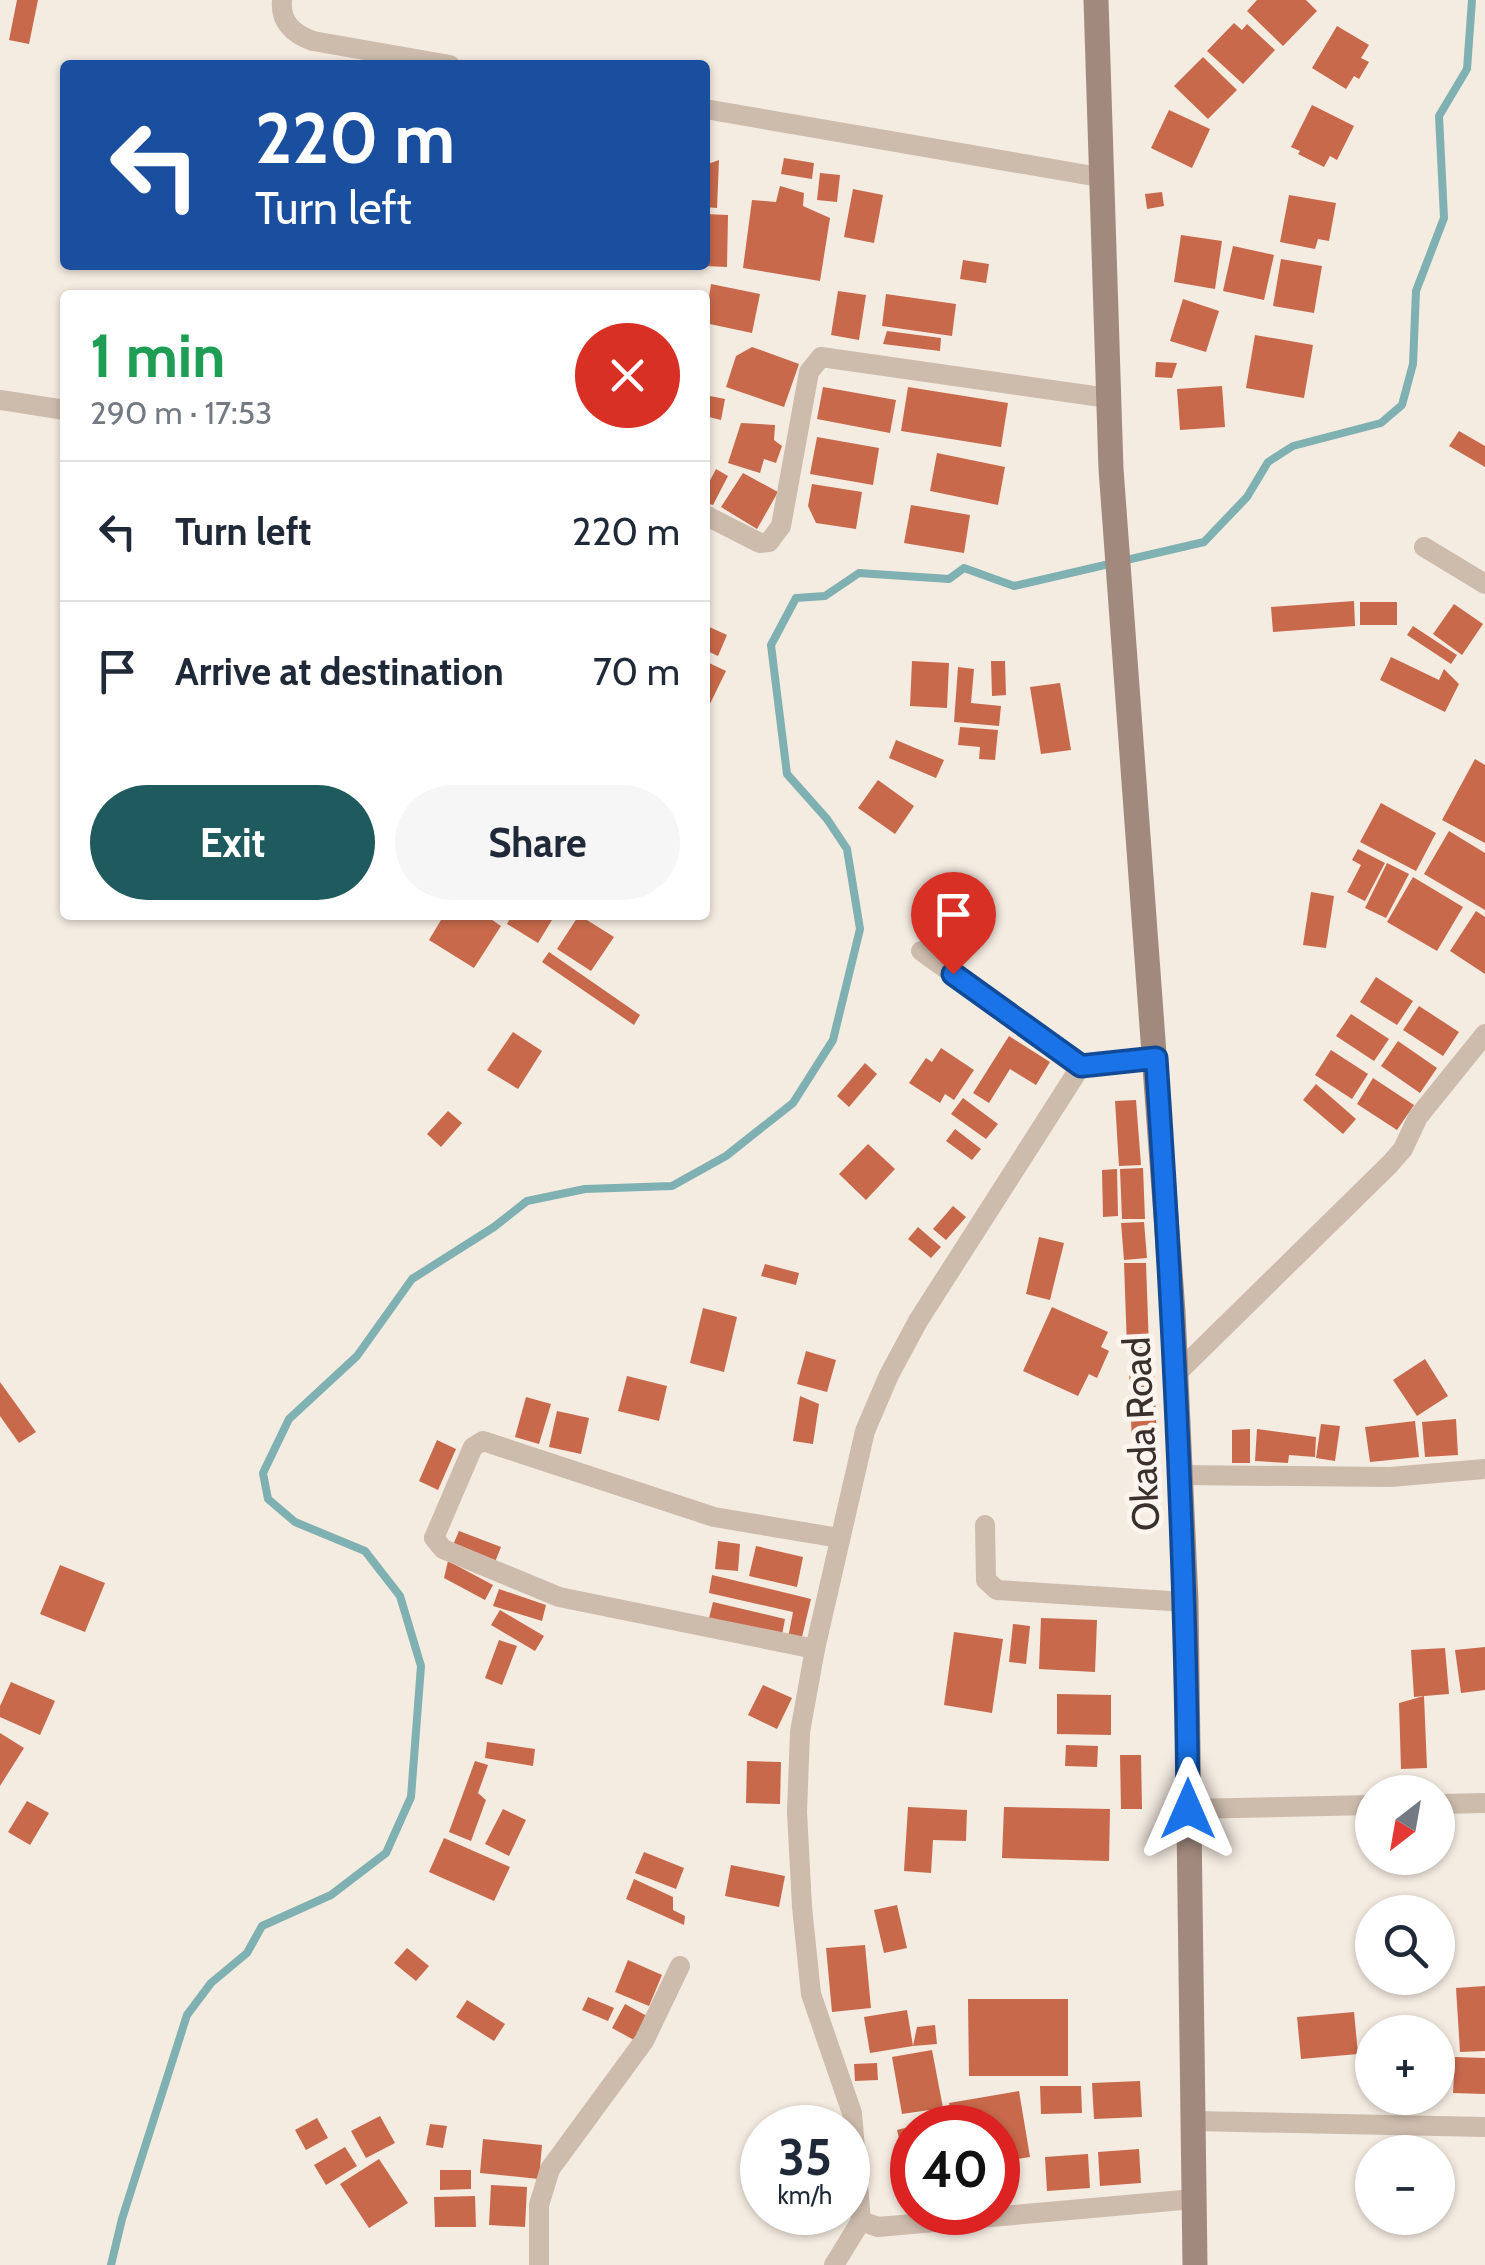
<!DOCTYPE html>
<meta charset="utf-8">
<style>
body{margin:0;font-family:Cabin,sans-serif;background:#f6f6f7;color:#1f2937;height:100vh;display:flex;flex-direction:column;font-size:38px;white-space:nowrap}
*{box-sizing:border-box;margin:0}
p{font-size:32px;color:#747a83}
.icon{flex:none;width:55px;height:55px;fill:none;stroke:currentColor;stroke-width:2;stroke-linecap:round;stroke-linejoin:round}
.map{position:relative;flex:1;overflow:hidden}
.sheet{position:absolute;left:60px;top:290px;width:650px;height:630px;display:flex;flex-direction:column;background:#fff;border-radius:10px;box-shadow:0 2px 8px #0004}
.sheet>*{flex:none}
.banner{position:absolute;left:60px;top:60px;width:650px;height:210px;border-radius:10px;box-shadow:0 2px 8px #0004;background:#1a4fa0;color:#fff;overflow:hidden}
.needle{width:65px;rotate:211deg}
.fabs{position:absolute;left:1355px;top:1775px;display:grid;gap:20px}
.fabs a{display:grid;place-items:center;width:100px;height:100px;border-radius:50%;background:#fff;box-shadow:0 2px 8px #0004;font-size:50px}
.speed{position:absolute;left:740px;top:2105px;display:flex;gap:20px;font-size:50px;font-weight:700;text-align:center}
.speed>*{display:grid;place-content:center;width:130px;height:130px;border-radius:50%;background:#fff;box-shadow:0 2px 8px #0004;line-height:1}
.speed small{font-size:25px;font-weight:400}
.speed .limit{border:15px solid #d22;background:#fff;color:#111}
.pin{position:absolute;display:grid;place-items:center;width:85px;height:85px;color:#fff;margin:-102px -42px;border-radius:50% 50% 50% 0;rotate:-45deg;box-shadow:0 0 10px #0007}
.pin .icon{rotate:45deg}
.me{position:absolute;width:110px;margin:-55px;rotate:0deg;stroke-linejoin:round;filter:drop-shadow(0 0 8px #0008)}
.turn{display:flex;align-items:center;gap:35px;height:210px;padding:0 30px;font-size:45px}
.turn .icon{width:130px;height:130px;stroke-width:2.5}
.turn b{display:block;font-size:70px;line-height:85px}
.round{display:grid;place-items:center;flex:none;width:105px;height:105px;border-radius:52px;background:#f6f6f7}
.headline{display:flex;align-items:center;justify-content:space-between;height:170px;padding:0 30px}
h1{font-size:60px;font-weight:700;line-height:75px;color:#1e9e55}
.button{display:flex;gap:20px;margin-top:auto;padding:20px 30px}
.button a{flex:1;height:115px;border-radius:60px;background:#1f5a5e;color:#fff;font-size:40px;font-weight:700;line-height:115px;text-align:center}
.button a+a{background:#f6f6f7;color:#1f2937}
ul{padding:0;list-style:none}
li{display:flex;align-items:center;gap:30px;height:140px;padding:0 30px;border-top:2px solid #e0e1e3}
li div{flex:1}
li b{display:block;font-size:38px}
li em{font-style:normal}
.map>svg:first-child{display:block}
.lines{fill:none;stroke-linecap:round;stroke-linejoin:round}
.stream{stroke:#7fb0b2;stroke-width:8}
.building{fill:#c8694b}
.street{stroke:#cdbbac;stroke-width:20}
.secondary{stroke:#a18a7d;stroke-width:25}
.route-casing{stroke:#114b97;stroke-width:25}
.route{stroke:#1a73e8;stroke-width:18}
.labels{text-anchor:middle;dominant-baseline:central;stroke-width:10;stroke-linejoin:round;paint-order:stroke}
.street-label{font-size:38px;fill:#3b302b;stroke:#fbf5ee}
</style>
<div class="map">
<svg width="1485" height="2265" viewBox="0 0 1485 2265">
<rect width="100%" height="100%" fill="#f4ebe1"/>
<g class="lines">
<!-- stream -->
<path class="stream" d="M 111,2265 L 122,2219 L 187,2015 L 211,1983 L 247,1953 L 262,1926 L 331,1895 L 386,1853 L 411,1797 L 421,1666 L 400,1596 L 365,1551 L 295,1522 L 268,1499 L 263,1473 L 289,1419 L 357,1356 L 412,1279 L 494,1227 L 527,1201 L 585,1189 L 672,1186 L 726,1156 L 793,1103 L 833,1040 L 860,929 L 847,849 L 827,819 L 787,774 L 771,645 L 796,598 L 825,596 L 859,573 L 949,579 L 964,568 L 1014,586 L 1204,542 L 1247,497 L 1268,462 L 1293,446 L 1381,423 L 1402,405 L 1413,364 L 1416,291 L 1444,218 L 1439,116 L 1467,69 L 1472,0"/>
</g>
<!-- building -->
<g class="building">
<path d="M 17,0 L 38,0 L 29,44 L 9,40 Z"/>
<path d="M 1257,0 L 1306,0 L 1317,11 L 1283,46 L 1247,11 Z"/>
<path d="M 1234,23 L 1242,30 L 1247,24 L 1275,50 L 1243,84 L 1207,51 Z"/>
<path d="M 1337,26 L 1369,45 L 1361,58 L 1369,62 L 1359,79 L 1354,76 L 1346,89 L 1312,68 Z"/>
<path d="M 1203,57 L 1237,90 L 1208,119 L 1174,86 Z"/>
<path d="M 1312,105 L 1354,126 L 1337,160 L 1330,156 L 1324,167 L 1298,154 L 1300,151 L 1291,147 Z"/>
<path d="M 1169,110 L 1210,129 L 1192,168 L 1151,148 Z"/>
<path d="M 784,158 L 814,163 L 812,179 L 781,174 Z"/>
<path d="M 719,160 L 717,208 L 705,207 L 705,165 Z"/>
<path d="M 820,173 L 840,175 L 837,202 L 817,200 Z"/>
<path d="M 780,186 L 804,193 L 803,206 L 830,218 L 820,281 L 743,268 L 752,200 L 776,202 Z"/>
<path d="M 853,189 L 883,195 L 874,243 L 844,237 Z"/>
<path d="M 1162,192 L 1164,206 L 1147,209 L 1145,194 Z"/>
<path d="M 1289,195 L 1336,203 L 1329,241 L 1318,239 L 1315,249 L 1280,242 Z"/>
<path d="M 705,214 L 728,215 L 727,267 L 705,266 Z"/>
<path d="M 1181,235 L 1222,241 L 1215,289 L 1174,282 Z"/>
<path d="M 1233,246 L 1274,255 L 1264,300 L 1223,291 Z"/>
<path d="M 1281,259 L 1322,266 L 1314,313 L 1273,306 Z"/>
<path d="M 963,260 L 989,264 L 986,283 L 960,279 Z"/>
<path d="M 711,284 L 760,294 L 752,333 L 705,323 Z"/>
<path d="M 838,291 L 866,295 L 859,340 L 831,335 Z"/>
<path d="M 886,294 L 956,304 L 952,336 L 882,326 Z"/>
<path d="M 1183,299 L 1219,311 L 1206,352 L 1170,341 Z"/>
<path d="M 887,331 L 941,338 L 940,351 L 883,344 Z"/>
<path d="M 1255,335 L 1313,345 L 1304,398 L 1246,388 Z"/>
<path d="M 752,347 L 799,364 L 784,407 L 726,387 L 736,356 Z"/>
<path d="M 1156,362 L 1177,363 L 1172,378 L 1155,377 Z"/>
<path d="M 1222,386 L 1225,427 L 1180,430 L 1177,389 Z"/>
<path d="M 823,387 L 896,400 L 890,433 L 817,419 Z"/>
<path d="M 908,387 L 1008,403 L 1001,447 L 901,431 Z"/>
<path d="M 705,395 L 725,399 L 721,420 L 705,416 Z"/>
<path d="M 741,423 L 775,425 L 774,440 L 782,446 L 776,463 L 764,459 L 760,473 L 728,463 Z"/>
<path d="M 1459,431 L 1485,446 L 1485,467 L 1449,446 Z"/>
<path d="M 817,437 L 879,448 L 873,485 L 810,474 Z"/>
<path d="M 937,453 L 1005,467 L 998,505 L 930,491 Z"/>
<path d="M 716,469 L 728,476 L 713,505 L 705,503 L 705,490 Z"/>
<path d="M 743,473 L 778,492 L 757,529 L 721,507 Z"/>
<path d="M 812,484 L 862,492 L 856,529 L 816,523 L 808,506 Z"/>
<path d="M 911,505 L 970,515 L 964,553 L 904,543 Z"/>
<path d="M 1354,601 L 1355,626 L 1273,632 L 1271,607 Z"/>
<rect x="1360" y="602" width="37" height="23"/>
<path d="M 1454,604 L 1483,624 L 1462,655 L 1433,634 Z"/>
<path d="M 705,625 L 727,635 L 718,656 L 705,650 Z"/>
<path d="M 1413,626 L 1457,655 L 1451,664 L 1407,635 Z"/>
<path d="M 1391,657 L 1439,680 L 1444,669 L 1459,684 L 1445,712 L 1380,680 Z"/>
<path d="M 705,661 L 726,671 L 705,714 Z"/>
<path d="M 912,661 L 949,663 L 947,708 L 910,706 Z"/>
<path d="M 991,661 L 1005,661 L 1006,695 L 992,696 Z"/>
<path d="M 958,667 L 974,669 L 971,703 L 1001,706 L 999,726 L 954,722 Z"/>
<path d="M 1060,683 L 1071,750 L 1041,754 L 1030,687 Z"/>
<path d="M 960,727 L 998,730 L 995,760 L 979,759 L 980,747 L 958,745 Z"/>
<path d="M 896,740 L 944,760 L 936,778 L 889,758 Z"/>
<path d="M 1475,759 L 1485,765 L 1485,843 L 1442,820 Z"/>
<path d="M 878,780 L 914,806 L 895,834 L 858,808 Z"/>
<path d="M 1381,803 L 1436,833 L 1416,871 L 1360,842 Z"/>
<path d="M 1449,831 L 1485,853 L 1485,910 L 1424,874 Z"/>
<path d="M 1358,849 L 1385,863 L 1365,901 L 1347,892 L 1361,865 L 1352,860 Z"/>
<path d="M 1387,863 L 1409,874 L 1386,918 L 1365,908 Z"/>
<path d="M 1413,877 L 1463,907 L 1437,951 L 1387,922 Z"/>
<path d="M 1311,892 L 1334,896 L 1326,948 L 1303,945 Z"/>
<path d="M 1476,911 L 1485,917 L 1485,974 L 1450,951 Z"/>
<path d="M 444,915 L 485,915 L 501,926 L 474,968 L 429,940 Z"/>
<path d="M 512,915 L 555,915 L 538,943 L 507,924 Z"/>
<path d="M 579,915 L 614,937 L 591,971 L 557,949 Z"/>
<path d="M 549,952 L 640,1015 L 634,1025 L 542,962 Z"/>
<path d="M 1376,977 L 1413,1001 L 1397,1025 L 1360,1002 Z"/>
<path d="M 1419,1006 L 1459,1032 L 1443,1056 L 1403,1030 Z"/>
<path d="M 1351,1014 L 1389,1039 L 1374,1061 L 1336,1036 Z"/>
<path d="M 513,1032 L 542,1051 L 518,1089 L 487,1070 Z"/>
<path d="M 1009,1036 L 1050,1062 L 1036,1085 L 1010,1069 L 989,1103 L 973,1093 Z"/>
<path d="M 1398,1041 L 1437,1068 L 1420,1093 L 1381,1066 Z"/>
<path d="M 941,1048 L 974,1070 L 954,1100 L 945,1094 L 940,1103 L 909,1083 L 926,1058 L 932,1062 Z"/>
<path d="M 1331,1050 L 1368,1074 L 1352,1099 L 1315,1075 Z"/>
<path d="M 865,1063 L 877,1074 L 849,1107 L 837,1096 Z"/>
<path d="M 1373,1078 L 1414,1105 L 1397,1130 L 1357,1104 Z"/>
<path d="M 1316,1084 L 1356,1119 L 1343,1134 L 1303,1100 Z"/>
<path d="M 963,1098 L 998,1124 L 986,1139 L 951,1114 Z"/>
<path d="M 1136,1100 L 1141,1165 L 1119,1166 L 1115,1101 Z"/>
<path d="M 448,1111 L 462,1123 L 441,1147 L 427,1134 Z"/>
<path d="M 955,1129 L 981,1149 L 972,1160 L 946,1141 Z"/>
<path d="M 868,1144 L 895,1169 L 866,1200 L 839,1174 Z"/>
<path d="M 1143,1168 L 1145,1219 L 1122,1219 L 1120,1169 Z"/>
<path d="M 1117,1169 L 1118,1216 L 1103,1217 L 1102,1170 Z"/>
<path d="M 953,1206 L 966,1217 L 946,1240 L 933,1229 Z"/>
<path d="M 1144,1222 L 1147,1258 L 1124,1260 L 1121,1223 Z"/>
<path d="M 918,1227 L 941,1247 L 931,1258 L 908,1239 Z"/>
<path d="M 1039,1237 L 1064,1243 L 1050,1300 L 1026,1294 Z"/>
<path d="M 1124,1263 L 1146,1263 L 1149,1348 L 1127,1348 Z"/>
<path d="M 765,1264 L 799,1273 L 796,1285 L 761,1276 Z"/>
<path d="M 1052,1307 L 1108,1332 L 1101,1347 L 1109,1351 L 1097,1378 L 1089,1374 L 1078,1396 L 1023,1371 Z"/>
<path d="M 703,1308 L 737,1317 L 724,1372 L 690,1363 Z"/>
<path d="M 806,1351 L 836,1360 L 827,1392 L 797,1384 Z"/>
<path d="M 1425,1359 L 1448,1396 L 1417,1416 L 1393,1380 Z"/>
<path d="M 1154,1370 L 1157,1442 L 1132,1443 L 1129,1371 Z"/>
<path d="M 627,1376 L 667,1386 L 659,1421 L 618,1411 Z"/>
<path d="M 0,1382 L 36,1432 L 19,1443 L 0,1416 Z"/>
<path d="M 800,1396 L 819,1404 L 813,1444 L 793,1441 Z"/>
<path d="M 526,1397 L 551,1404 L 539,1444 L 515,1437 Z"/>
<path d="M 557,1411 L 589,1418 L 581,1454 L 549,1447 Z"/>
<path d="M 1456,1419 L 1458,1455 L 1425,1457 L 1422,1422 Z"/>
<path d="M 1415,1421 L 1419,1457 L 1370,1462 L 1365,1427 Z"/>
<path d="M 1321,1424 L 1340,1426 L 1335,1461 L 1316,1458 Z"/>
<path d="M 1250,1429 L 1250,1463 L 1232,1463 L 1232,1430 Z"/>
<path d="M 1257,1429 L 1316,1437 L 1315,1457 L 1289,1455 L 1288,1463 L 1255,1461 Z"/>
<path d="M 437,1440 L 456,1449 L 438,1490 L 419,1481 Z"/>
<path d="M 459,1531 L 501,1547 L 495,1562 L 453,1545 Z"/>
<path d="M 718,1541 L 740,1544 L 738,1571 L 715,1569 Z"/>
<path d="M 756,1546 L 803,1557 L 797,1587 L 749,1576 Z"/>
<path d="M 448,1561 L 493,1585 L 485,1600 L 444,1578 Z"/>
<path d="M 60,1565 L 105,1583 L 85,1632 L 40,1614 Z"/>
<path d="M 712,1575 L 811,1599 L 801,1641 L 788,1638 L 793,1612 L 709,1593 Z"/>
<path d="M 499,1589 L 546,1605 L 542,1621 L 493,1606 Z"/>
<path d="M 713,1602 L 785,1619 L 782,1635 L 709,1618 Z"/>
<path d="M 500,1610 L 544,1636 L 535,1651 L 491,1625 Z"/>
<path d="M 1041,1618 L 1097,1620 L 1095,1672 L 1039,1669 Z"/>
<path d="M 1013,1624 L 1030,1626 L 1026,1664 L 1009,1662 Z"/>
<path d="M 954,1632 L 1003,1639 L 992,1713 L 944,1705 Z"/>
<path d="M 499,1640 L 517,1646 L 502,1685 L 485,1678 Z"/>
<path d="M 1485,1647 L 1485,1690 L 1461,1693 L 1455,1650 Z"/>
<path d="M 1445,1648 L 1449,1694 L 1424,1696 L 1427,1768 L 1401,1769 L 1399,1703 L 1424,1696 L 1414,1697 L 1411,1650 Z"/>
<path d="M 11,1682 L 55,1701 L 40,1735 L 0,1717 L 0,1706 Z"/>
<path d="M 763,1685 L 792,1698 L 777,1729 L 748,1715 Z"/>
<path d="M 1057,1694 L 1111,1695 L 1111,1735 L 1057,1734 Z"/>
<path d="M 0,1733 L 24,1748 L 0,1786 Z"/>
<path d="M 487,1742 L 535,1749 L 533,1766 L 485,1758 Z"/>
<path d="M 1066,1745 L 1098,1746 L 1097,1767 L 1065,1766 Z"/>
<path d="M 1120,1755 L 1141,1755 L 1142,1809 L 1121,1809 Z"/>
<path d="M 475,1761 L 488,1765 L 478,1793 L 486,1800 L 471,1841 L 449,1832 Z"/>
<path d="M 747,1761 L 781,1762 L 780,1804 L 746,1803 Z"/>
<path d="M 27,1801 L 49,1813 L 30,1845 L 8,1832 Z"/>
<path d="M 908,1807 L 967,1810 L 966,1841 L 933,1840 L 931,1873 L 904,1871 Z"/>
<path d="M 1004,1807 L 1110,1809 L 1109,1861 L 1002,1858 Z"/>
<path d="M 503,1809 L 526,1820 L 509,1856 L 485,1844 Z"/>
<path d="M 444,1838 L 510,1867 L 494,1901 L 429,1872 Z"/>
<path d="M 644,1852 L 684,1868 L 676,1889 L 635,1873 Z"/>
<path d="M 731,1865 L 785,1876 L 779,1907 L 725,1896 Z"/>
<path d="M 634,1879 L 673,1897 L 673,1910 L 685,1916 L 684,1925 L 626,1899 Z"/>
<path d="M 897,1905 L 907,1948 L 884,1953 L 874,1910 Z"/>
<path d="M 865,1945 L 871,2008 L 832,2012 L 826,1948 Z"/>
<path d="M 407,1948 L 429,1966 L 416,1981 L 394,1963 Z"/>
<path d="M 628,1960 L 662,1975 L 649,2006 L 615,1992 Z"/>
<path d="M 1485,1986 L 1485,2051 L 1460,2052 L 1456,1988 Z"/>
<path d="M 588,1997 L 614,2008 L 608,2021 L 582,2010 Z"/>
<path d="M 968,1999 L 1068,1999 L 1068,2076 L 969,2076 Z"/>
<path d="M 467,2000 L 505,2024 L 494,2041 L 456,2017 Z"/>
<path d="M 625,2004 L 647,2016 L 634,2040 L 612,2028 Z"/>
<path d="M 907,2010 L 913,2046 L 870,2053 L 864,2017 Z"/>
<path d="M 1354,2012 L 1358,2054 L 1301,2059 L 1297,2017 Z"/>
<path d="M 935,2025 L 937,2044 L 913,2046 L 917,2027 Z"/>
<path d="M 932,2050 L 943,2108 L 902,2114 L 892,2057 Z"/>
<path d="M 1455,2057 L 1485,2058 L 1485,2094 L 1453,2093 Z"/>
<path d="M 877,2063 L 878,2080 L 855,2081 L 854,2064 Z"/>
<path d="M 1140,2081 L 1142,2117 L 1094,2119 L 1092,2083 Z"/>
<path d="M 1040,2086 L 1081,2086 L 1082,2113 L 1041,2114 Z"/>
<path d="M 1019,2091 L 1030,2157 L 998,2162 L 998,2128 L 953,2128 L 949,2103 Z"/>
<path d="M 380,2116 L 395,2143 L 366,2158 L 351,2131 Z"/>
<path d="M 317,2118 L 328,2138 L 306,2150 L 295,2130 Z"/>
<path d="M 937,2120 L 939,2128 L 912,2128 L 911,2188 L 897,2130 Z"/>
<path d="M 430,2124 L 447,2126 L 443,2148 L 426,2145 Z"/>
<path d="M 483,2139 L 542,2145 L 539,2179 L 480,2173 Z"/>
<path d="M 345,2147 L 357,2166 L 326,2185 L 314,2165 Z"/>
<path d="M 1139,2149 L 1141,2183 L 1100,2186 L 1098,2152 Z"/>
<path d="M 1088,2154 L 1090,2188 L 1047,2191 L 1045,2157 Z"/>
<path d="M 379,2159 L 408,2203 L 369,2228 L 340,2184 Z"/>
<path d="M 440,2170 L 471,2170 L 471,2189 L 440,2190 Z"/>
<path d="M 491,2185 L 527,2187 L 525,2227 L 489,2225 Z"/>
<path d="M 475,2196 L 476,2227 L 435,2227 L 434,2197 Z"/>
</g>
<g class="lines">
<!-- street -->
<g class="street">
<path d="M 282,0 C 280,22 293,34 313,41 L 450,65"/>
<path d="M 705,109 L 1099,177"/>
<path d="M 0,400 L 65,410"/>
<path d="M 705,515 L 760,543 L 769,542 L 781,526 L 809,372 L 821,357 L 1108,398"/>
<path d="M 1424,547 L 1485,584"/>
<path d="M 921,951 L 1081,1066"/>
<path d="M 1156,1058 L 1081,1066 L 918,1321 L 889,1375 L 865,1431 L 815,1649 L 800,1732 L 797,1812 L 802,1907 L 811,1994 L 852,2113 L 861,2221 L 878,2227 L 1194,2199"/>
<path d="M 1175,1375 L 1390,1164 L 1403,1149 L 1418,1117 L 1485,1034"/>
<path d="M 1179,1475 L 1390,1477 L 1485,1469"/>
<path d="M 985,1525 L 986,1580 L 997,1590 L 1186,1602"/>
<path d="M 815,1649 L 559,1597 L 443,1549 L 434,1538 L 473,1447 L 483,1441 L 714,1517 L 839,1538"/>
<path d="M 1438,1804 L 1485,1803"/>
<path d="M 1187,1809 L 1372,1805"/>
<path d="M 1193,2121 L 1485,2127"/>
<path d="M 539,2265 L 539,2205 L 550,2169 L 644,2041 L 680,1966"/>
<path d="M 834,2265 L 861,2221"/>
</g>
<!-- secondary -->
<path class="secondary" d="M 1096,0 L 1111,469 L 1173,1312 L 1186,1602 L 1195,2265"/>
</g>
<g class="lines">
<!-- route casing -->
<g class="route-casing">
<path id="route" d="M 953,974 L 1081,1066 L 1156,1058 C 1173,1308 1186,1558 1188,1809"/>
</g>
<!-- route -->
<use href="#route" class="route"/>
</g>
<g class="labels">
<!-- street labels -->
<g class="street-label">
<text transform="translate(1141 1434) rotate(-93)">Okada Road</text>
</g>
</g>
</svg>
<div class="fabs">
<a><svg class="needle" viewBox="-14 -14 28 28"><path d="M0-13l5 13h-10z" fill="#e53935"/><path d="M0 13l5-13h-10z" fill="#747a83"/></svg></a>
<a><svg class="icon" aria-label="search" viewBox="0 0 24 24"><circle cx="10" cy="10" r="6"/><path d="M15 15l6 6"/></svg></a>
<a>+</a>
<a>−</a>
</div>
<div class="speed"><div>35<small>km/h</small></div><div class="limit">40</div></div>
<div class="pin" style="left:953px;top:974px;background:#d93025"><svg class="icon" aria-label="arrive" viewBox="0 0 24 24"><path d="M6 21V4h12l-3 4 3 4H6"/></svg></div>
<svg class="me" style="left:1188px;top:1809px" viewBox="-20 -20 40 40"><path d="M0-17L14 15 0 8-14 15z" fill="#1a73e8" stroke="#fff" stroke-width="4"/></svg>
<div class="banner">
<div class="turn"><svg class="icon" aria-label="left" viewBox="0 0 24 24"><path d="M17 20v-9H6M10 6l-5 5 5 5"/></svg><div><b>220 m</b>Turn left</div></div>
</div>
<section class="sheet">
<div class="headline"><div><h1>1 min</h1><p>290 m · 17:53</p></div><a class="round" style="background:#d93025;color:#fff"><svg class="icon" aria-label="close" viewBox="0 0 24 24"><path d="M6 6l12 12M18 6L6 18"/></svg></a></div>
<ul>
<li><svg class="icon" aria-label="left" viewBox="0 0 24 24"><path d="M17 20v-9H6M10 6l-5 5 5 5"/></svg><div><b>Turn left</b></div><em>220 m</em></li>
<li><svg class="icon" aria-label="arrive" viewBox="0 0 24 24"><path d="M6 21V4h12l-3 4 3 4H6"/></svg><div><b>Arrive at destination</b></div><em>70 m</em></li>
</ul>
<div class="button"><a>Exit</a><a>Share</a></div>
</section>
</div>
